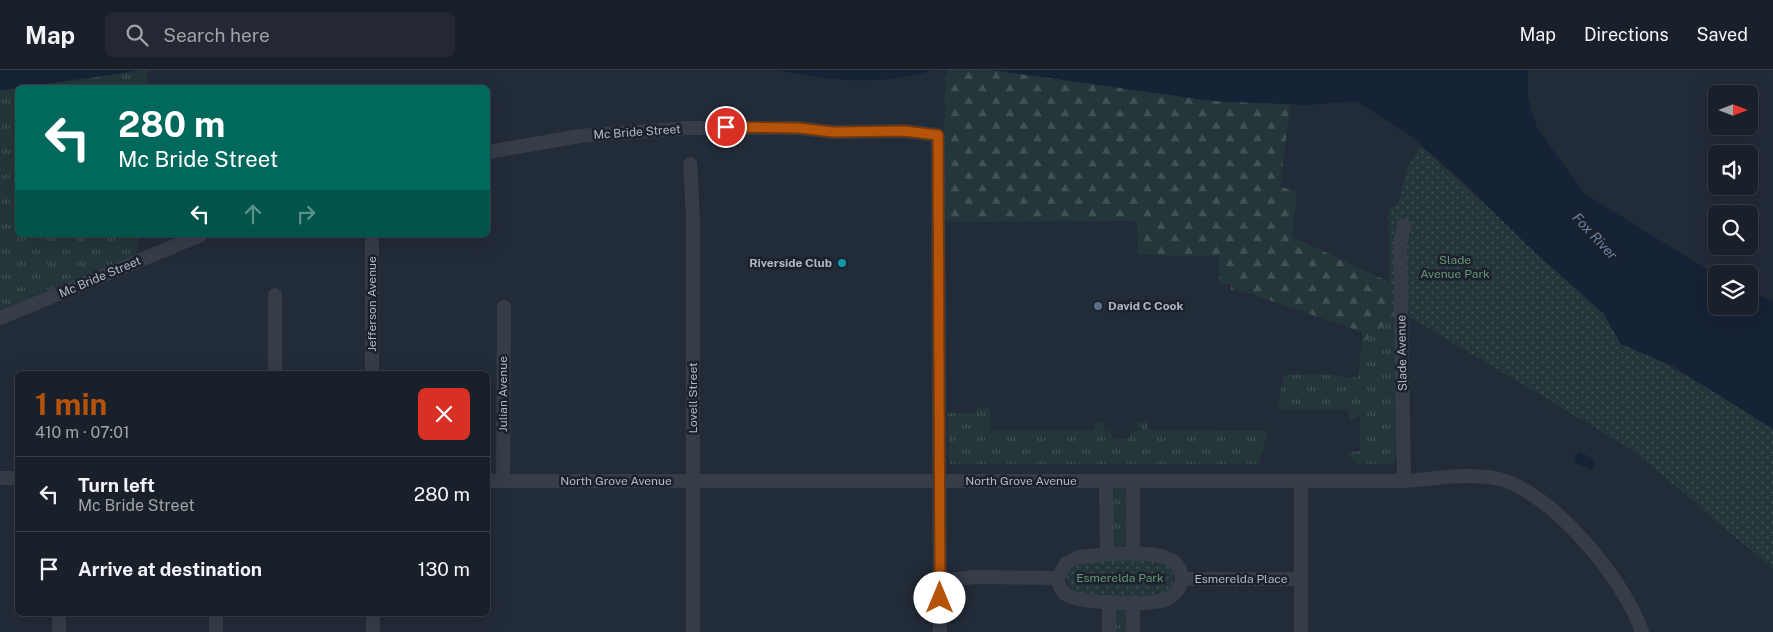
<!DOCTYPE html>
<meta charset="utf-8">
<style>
body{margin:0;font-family:"Public Sans",sans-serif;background:#232832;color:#f1f3f6;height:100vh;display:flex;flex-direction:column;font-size:19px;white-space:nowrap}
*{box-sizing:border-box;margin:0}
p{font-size:16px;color:#9fa3a8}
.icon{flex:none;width:28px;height:28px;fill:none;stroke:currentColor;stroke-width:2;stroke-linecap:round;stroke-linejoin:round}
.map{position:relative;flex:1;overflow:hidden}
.drawer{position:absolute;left:15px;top:301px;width:475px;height:245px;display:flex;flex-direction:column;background:#1a202a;border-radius:8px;box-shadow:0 5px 20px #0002,0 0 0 1px #383e47}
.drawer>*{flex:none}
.guide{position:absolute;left:15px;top:15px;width:475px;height:152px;border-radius:8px;box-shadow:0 5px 20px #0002,0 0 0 1px #383e47;background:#00695c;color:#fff;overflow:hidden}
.needle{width:32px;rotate:90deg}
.tools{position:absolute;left:1708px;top:15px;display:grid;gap:10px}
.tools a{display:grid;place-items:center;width:50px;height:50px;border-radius:8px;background:#1a202a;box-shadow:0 5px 20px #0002,0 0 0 1px #383e47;font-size:25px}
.pin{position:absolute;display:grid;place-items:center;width:42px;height:42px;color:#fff;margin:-21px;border:2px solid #fff;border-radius:50%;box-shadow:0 1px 5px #0007}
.me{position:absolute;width:55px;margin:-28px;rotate:0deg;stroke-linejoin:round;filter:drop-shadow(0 0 4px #0008)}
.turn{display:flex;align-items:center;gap:18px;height:105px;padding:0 20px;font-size:22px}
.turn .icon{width:65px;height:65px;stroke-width:2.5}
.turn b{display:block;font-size:35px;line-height:42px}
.lanes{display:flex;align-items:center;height:48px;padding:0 20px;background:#0003;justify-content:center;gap:25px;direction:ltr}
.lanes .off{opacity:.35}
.round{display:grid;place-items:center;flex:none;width:52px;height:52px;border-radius:8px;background:#232832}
.head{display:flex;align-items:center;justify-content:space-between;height:85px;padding:0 20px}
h1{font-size:30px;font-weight:700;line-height:38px;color:#b45309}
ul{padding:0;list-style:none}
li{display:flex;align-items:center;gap:15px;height:75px;padding:0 20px;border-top:1px solid #383e47}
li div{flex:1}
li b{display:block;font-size:19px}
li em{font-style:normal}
header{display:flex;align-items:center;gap:30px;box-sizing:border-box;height:70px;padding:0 25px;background:#1a202a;border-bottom:1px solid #383e47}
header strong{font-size:24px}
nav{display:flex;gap:28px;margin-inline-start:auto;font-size:18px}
.search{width:350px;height:45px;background:#232832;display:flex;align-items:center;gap:12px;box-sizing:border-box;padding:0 18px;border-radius:8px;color:#9fa3a8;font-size:19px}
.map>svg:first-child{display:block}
.grass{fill:url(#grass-tufts)}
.forest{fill:url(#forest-firs)}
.park{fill:url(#park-dots)}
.water{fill:#162235}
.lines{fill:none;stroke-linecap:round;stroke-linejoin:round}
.street{stroke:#363d49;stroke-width:14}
.route-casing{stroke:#753606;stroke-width:12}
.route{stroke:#b45309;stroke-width:9}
.culture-dot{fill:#0f9aa8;stroke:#1b222d;stroke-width:2}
.service-dot{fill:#5c6f8a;stroke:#1b222d;stroke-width:2}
.labels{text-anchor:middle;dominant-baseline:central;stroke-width:5;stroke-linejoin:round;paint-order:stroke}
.street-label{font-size:12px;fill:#b1b8c5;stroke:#1b222d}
.park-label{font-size:12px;fill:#699474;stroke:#1b222d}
.poi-label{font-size:12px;font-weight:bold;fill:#b1b8c5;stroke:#1b222d;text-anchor:end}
.water-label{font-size:14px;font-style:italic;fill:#6b81a2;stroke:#1b222d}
</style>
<header>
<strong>Map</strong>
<div class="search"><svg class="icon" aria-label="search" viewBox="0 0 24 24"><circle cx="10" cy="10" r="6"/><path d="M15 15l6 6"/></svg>Search here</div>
<nav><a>Map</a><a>Directions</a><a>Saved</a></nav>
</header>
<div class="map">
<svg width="1773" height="562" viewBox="0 0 1773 562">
<defs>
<pattern id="grass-tufts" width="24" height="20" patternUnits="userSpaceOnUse" patternTransform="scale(1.25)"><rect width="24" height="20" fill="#243639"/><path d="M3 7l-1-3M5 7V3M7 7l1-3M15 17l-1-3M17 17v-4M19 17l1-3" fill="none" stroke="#415154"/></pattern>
<pattern id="forest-firs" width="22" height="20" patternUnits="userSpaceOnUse" patternTransform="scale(1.25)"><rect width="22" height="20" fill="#243639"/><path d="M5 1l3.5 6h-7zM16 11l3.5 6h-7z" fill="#415154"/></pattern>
<pattern id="park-dots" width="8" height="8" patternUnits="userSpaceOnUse" patternTransform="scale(1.25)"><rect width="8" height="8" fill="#243639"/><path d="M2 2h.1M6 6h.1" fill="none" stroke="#415154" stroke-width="1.8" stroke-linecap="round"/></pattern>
</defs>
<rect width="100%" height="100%" fill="#222b38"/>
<!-- grass -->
<g class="grass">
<path d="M 143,0 L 147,0 L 147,17 L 21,18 Z"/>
<path d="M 17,18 L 18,165 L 138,165 L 136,184 L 0,240 L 0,20 Z"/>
<path d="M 1395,246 L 1397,386 L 1394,394 L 1355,394 L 1347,382 L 1360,381 L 1360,346 L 1350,351 L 1348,340 L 1280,340 L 1278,336 L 1284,305 L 1316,304 L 1358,308 L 1362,273 Z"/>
<path d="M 978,337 L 990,338 L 991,360 L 1094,360 L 1095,352 L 1104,352 L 1104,361 L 1110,361 L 1114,369 L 1128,369 L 1133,361 L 1138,361 L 1138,352 L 1147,352 L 1147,360 L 1268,361 L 1259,394 L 949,394 L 948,343 L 975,343 Z"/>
<path d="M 1116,418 L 1128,419 L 1128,475 L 1115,477 L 1113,475 L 1113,421 Z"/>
<path d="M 1118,537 L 1125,538 L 1128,541 L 1129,562 L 1113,562 L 1114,541 Z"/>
</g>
<!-- forest -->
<path class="forest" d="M 948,0 L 992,0 L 1213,31 L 1290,34 L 1280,117 L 1296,121 L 1293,167 L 1389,212 L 1390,235 L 1395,238 L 1395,246 L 1362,273 L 1362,262 L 1242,221 L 1231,220 L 1231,214 L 1219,214 L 1218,186 L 1138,185 L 1137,151 L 952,152 L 944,150 L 945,9 Z"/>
<!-- park -->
<g class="park">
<path d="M 1421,76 L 1603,243 L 1621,274 L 1656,289 L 1701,314 L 1773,359 L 1773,499 L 1634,381 L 1390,235 L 1388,140 L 1400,130 C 1403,110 1408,92 1421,76 Z"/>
<path d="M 1092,490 C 1108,490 1148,486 1161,491 C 1182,499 1175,524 1155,527 C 1141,529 1103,529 1090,527 C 1084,526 1077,522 1072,520 L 1066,507 C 1070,494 1080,494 1092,490 Z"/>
</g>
<!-- water -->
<g class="water">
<path d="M 0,0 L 143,0 L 0,20 Z"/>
<path d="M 777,0 L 933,0 C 882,16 828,11 777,0 Z"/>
<path d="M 992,0 L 1528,0 L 1528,29 L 1537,58 L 1585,124 L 1716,205 L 1716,236 L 1749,236 L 1749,222 L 1773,231 L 1773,359 L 1673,296 L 1621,274 L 1603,243 L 1526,174 L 1464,112 L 1407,63 L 1356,31 L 1307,35 L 1213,31 Z"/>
<path d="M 1580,382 L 1593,389 L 1595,396 L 1592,399 L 1576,394 L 1574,387 Z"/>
</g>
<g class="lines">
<!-- street -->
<g class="street">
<path d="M 488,82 L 580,66 L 689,58 L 799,58 L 833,62 L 904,61 L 938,65 L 940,562"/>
<path d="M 690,94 L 693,147 L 693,562"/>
<path d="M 1404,155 L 1400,175 L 1404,411"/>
<path d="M 372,165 L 372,304"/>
<path d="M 275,225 L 275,304"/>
<path d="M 0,248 L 201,165"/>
<path d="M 0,408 L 18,408"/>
<path d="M 488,411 L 1404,411 C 1435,409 1469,402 1499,409 C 1554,423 1625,511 1642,562"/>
<path d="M 503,411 L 504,237"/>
<path d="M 1106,411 L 1107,484"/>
<path d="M 1301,411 L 1301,562"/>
<path d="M 1107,484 C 1130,484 1188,476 1181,514 C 1177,522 1173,527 1164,530 C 1149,535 1080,534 1067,525 C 1060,520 1059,516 1058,508 L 1066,493 L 1079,487 Z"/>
<path d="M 1133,484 L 1133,411"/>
<path d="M 1182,509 L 1301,509"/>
<path d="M 940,511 L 975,507 L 1058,508"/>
<path d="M 1109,532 L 1109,562"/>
<path d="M 1133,532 L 1133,562"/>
<path d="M 59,544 L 59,562"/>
<path d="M 216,544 L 216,562"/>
<path d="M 373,544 L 373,562"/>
</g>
</g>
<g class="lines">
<!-- route casing -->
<g class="route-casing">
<path id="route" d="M 726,57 L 799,58 L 833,62 L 904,61 L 938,65 L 940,528"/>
</g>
<!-- route -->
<use href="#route" class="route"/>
</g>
<!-- markers -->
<circle class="culture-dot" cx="842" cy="193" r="5"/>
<circle class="service-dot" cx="1098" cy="236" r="5"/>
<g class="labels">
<!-- street labels -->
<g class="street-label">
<text transform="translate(637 62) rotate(-4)">Mc Bride Street</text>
<text transform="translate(100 207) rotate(-23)">Mc Bride Street</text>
<text transform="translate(372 234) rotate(-90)">Jefferson Avenue</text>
<text transform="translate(1402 283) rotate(-91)">Slade Avenue</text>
<text transform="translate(503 324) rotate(-90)">Julian Avenue</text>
<text transform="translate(693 328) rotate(-90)">Lovell Street</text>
<text x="616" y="411">North Grove Avenue</text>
<text x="1021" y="411">North Grove Avenue</text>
<text x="1241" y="509">Esmerelda Place</text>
</g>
<!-- park labels -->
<g class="park-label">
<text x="1455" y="190">Slade<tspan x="1455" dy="14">Avenue Park</tspan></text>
<text x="1120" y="508">Esmerelda Park</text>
</g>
<!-- poi labels -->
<g class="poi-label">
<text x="832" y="193">Riverside Club</text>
<text x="1108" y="236" text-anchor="start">David C Cook</text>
</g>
<!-- water labels -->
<g class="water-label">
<text transform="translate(1595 166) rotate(47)">Fox River</text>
</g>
</g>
</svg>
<div class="tools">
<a><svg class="needle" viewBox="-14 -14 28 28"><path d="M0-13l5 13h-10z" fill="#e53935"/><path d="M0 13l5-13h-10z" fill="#9fa3a8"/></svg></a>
<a><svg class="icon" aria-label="sound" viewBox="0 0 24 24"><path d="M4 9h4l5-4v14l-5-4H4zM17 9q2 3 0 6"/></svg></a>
<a><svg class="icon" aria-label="search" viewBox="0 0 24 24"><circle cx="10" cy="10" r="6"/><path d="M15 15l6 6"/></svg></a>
<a><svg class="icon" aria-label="layers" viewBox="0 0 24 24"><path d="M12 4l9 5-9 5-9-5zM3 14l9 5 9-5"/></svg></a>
</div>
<div class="pin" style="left:726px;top:57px;background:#d93025"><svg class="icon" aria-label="arrive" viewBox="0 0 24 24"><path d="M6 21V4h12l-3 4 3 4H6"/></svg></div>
<svg class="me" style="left:940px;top:528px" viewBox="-20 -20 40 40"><circle r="19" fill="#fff"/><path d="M0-13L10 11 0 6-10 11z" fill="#b45309"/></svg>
<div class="guide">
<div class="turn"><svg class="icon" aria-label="left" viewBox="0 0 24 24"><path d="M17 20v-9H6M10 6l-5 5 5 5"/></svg><div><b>280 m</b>Mc Bride Street</div></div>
<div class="lanes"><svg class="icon" aria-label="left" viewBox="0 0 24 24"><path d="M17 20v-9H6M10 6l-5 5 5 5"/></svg><svg class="icon off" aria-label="ahead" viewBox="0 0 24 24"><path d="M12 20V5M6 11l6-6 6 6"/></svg><svg class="icon off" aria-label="right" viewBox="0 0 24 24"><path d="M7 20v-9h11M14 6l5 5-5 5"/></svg></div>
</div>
<section class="drawer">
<div class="head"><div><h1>1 min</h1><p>410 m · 07:01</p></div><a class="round" style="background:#d93025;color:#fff"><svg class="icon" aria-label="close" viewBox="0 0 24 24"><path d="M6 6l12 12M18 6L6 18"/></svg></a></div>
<ul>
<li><svg class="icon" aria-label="left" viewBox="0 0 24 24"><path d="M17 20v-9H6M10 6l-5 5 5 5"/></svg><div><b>Turn left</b><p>Mc Bride Street</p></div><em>280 m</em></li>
<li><svg class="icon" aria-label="arrive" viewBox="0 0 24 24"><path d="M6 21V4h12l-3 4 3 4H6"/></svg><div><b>Arrive at destination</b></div><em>130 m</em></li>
</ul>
</section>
</div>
